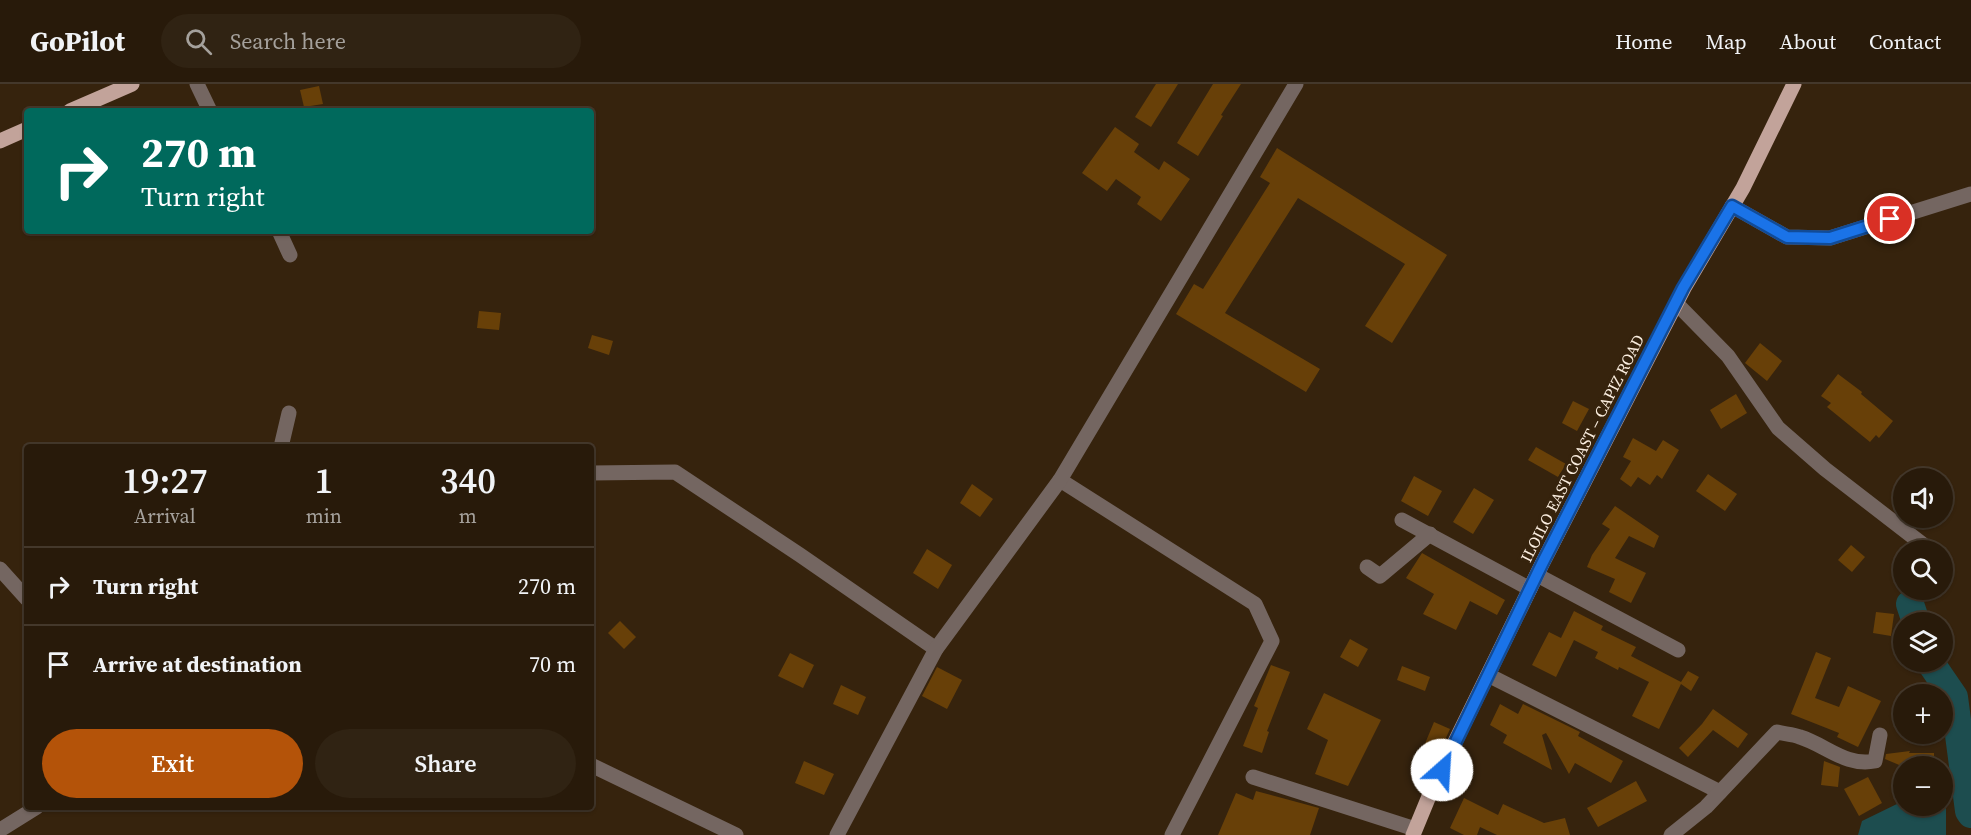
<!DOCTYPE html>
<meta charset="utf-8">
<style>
body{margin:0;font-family:"Source Serif 4",serif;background:#302313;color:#f1f3f6;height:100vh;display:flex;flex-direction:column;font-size:22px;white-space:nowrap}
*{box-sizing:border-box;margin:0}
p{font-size:20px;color:#a5a19c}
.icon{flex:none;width:33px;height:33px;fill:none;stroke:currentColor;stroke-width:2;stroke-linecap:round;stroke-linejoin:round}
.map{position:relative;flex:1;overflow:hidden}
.panel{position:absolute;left:24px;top:360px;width:570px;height:366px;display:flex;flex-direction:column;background:#281a0a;border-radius:6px;box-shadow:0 2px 4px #0004,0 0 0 2px #44382b}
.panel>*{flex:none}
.banner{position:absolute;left:24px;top:24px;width:570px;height:126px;border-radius:6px;box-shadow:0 2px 4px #0004,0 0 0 2px #44382b;background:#00695c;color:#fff;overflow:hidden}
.tools{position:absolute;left:1893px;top:384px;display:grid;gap:12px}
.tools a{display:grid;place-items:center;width:60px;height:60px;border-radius:50%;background:#281a0a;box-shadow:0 2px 4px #0004,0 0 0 2px #44382b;font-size:30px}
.pin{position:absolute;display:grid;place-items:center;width:51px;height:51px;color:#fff;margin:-26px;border:3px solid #fff;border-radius:50%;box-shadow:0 2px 6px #0007}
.me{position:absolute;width:66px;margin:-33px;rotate:26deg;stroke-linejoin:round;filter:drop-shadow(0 0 4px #0008)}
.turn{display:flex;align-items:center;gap:21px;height:126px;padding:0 18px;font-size:27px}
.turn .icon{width:78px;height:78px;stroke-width:2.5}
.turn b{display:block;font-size:42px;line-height:51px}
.eta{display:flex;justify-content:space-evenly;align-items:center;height:102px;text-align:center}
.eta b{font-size:36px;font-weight:600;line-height:42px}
.primary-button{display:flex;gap:12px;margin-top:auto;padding:12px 18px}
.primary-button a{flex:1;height:69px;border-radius:36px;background:#b45309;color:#fff;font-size:24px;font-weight:600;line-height:69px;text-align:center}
.primary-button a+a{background:#302313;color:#f1f3f6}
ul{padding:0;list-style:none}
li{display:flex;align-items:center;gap:18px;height:78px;padding:0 18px;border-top:2px solid #44382b}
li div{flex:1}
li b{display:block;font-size:22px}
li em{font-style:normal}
header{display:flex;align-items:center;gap:36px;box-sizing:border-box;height:84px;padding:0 30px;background:#281a0a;border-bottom:2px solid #44382b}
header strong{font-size:28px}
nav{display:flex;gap:33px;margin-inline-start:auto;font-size:21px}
.search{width:420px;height:54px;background:#302313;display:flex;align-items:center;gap:15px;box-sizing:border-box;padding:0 21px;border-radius:33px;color:#a5a19c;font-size:22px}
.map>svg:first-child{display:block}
.water{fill:#1d4d4f}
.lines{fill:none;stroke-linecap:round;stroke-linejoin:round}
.river{stroke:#1d4d4f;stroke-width:28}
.building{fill:#684008}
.minor{stroke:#746661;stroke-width:15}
.major{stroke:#c2a39a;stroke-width:15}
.route-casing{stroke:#114b97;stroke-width:15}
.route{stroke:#1a73e8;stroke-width:10}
.labels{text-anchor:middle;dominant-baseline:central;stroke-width:6;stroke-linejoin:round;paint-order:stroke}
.street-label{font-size:16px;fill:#faeddf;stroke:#36230d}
</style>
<header>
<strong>GoPilot</strong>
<div class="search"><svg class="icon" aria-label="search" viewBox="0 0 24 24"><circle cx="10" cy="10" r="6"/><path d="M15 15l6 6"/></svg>Search here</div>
<nav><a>Home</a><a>Map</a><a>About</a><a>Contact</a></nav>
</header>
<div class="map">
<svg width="1971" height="751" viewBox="0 0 1971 751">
<rect width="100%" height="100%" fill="#36230d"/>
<!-- water -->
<path class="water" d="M 1901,718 L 1903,718 L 1904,722 L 1942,722 L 1943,719 L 1946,719 L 1946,751 L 1858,751 L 1862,737 Z"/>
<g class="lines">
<!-- river -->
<g class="river">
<path d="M 1910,520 L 1916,538"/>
<path d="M 1930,578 L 1954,613 L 1969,727 L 1971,730"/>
</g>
</g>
<!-- building -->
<g class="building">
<path d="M 1156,0 L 1178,0 L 1151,43 L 1135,33 Z"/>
<path d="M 1213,0 L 1241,0 L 1221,31 L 1223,32 L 1198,72 L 1177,59 Z"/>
<path d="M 319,2 L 323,20 L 304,23 L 300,6 Z"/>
<path d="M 1115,43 L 1139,60 L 1134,68 L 1159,86 L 1164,77 L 1190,95 L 1161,137 L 1137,120 L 1141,113 L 1116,95 L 1107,107 L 1082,89 Z"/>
<path d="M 1277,64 L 1447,171 L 1392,259 L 1365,242 L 1405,180 L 1298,114 L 1225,229 L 1320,285 L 1306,308 L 1176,230 L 1194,200 L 1203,205 L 1270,99 L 1260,93 Z"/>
<path d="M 479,227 L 501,229 L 499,246 L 477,244 Z"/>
<path d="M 592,251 L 613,257 L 609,271 L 588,264 Z"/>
<path d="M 1760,259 L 1782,277 L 1767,297 L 1745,279 Z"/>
<path d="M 1838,290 L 1862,308 L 1861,310 L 1893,337 L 1879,354 L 1876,351 L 1870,358 L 1827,323 L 1831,319 L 1821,312 Z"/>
<path d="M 1736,310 L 1747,329 L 1721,345 L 1710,326 Z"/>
<path d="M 1573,317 L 1589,325 L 1577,347 L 1562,339 Z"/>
<path d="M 1633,354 L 1656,367 L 1663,356 L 1679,366 L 1662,395 L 1657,391 L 1650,401 L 1638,393 L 1631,403 L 1620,395 L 1631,377 L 1623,373 Z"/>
<path d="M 1536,363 L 1566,380 L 1558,393 L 1528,376 Z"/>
<path d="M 1708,390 L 1737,410 L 1725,427 L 1696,407 Z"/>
<path d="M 1414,392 L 1442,407 L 1428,432 L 1401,417 Z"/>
<path d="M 972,400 L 993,415 L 980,433 L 960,419 Z"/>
<path d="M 1474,404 L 1494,416 L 1473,450 L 1453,438 Z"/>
<path d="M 1615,422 L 1659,452 L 1654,464 L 1629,452 L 1615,474 L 1646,489 L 1631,519 L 1609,508 L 1615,495 L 1587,483 L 1592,471 L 1610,445 L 1602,440 Z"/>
<path d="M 1851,461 L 1865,473 L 1852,488 L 1838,476 Z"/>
<path d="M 927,465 L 952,481 L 938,505 L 913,489 Z"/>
<path d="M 1422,469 L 1505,516 L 1497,531 L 1470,517 L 1456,546 L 1423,530 L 1434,510 L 1406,494 Z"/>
<path d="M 1574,527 L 1603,542 L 1601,546 L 1636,563 L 1631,572 L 1681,598 L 1688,587 L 1699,593 L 1691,607 L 1681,600 L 1659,645 L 1632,632 L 1649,598 L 1619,583 L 1618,586 L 1595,574 L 1598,568 L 1574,556 L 1556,593 L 1532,581 L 1549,548 L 1561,554 Z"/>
<path d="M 1876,528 L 1894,530 L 1891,552 L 1873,549 Z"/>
<path d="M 620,537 L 636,553 L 624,565 L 608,549 Z"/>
<path d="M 1350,555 L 1368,565 L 1358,583 L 1340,573 Z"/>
<path d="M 1816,568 L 1831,574 L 1815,614 L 1839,623 L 1848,602 L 1881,617 L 1858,663 L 1837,653 L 1839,649 L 1791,630 Z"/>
<path d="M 790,569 L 814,581 L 803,604 L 778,592 Z"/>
<path d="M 1271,581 L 1290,588 L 1267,647 L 1269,648 L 1262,669 L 1243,662 L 1258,624 L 1254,622 Z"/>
<path d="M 1402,582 L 1430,593 L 1425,607 L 1397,596 Z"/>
<path d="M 937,583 L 962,596 L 947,625 L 922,612 Z"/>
<path d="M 841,601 L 866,613 L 858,631 L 833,620 Z"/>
<path d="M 1324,609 L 1381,636 L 1348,702 L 1315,690 L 1328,656 L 1307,645 Z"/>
<path d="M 1500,620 L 1518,630 L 1523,620 L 1580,648 L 1578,652 L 1623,677 L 1611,699 L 1575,679 L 1569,690 L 1546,649 L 1542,651 L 1552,686 L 1503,659 L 1507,651 L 1490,641 Z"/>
<path d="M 1713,625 L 1748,650 L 1738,664 L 1713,646 L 1688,673 L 1679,664 L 1702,640 Z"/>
<path d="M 1434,638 L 1450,645 L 1439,669 L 1424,662 Z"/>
<path d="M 1910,667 L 1909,669 L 1934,669 L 1934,682 L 1904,683 L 1885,675 L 1886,670 Z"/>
<path d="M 804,677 L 834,690 L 824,711 L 795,699 Z"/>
<path d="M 1824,677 L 1840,683 L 1838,703 L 1821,701 Z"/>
<path d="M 1868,693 L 1882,719 L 1859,732 L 1844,705 Z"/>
<path d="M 1636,697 L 1647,717 L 1598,743 L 1587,724 Z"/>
<path d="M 1256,707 L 1319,724 L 1310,751 L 1218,751 L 1236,709 L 1253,716 Z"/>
<path d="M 1464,714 L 1498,731 L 1503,720 L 1544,739 L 1565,734 L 1570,751 L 1497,751 L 1480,743 L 1477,751 L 1464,751 L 1450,744 Z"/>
</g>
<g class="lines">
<!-- minor -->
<g class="minor">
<path d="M 197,0 L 210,27"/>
<path d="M 1732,122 L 1787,153 L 1830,154 L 1971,110"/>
<path d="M 279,147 L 290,171"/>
<path d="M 1676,219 L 1728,272 L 1778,344 L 1825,385 L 1930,466"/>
<path d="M 281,363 L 289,329"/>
<path d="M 591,389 L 675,388 L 800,471 L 936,565"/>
<path d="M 1060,396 L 1255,520 L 1272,557 L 1172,751"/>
<path d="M 1402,436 L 1530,505"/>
<path d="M 1367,483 L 1380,492 L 1430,450"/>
<path d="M 0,485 L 27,515"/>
<path d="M 1537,491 L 1678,566"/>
<path d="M 1488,591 L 1720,708"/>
<path d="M 591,681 L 736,751"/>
<path d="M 1253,693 L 1415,745"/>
<path d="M 0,746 L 37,723"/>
<path d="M 837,751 L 936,565 L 1060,396 L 1296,0"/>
<path d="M 1671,751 L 1706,723 L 1777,648 C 1784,650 1793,650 1800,653 C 1826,661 1846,683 1875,677 L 1880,651"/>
</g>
<!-- major -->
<g class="major">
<path d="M 70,27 L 132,0"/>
<path d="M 0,57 L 27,45"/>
<path d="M 1413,751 L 1432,705 L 1542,480 L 1684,204 L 1743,104 L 1794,0"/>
</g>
</g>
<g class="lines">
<!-- route casing -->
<g class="route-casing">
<path id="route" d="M 1442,686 L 1542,480 L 1683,204 L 1732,122 L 1787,153 L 1830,154 L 1890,135"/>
</g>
<!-- route -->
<use href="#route" class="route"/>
</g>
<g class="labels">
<!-- street labels -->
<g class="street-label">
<text transform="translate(1582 364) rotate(-63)">ILOILO EAST COAST – CAPIZ ROAD</text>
</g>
</g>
</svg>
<div class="tools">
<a><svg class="icon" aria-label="sound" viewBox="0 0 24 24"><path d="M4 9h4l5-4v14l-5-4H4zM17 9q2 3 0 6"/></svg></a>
<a><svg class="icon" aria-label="search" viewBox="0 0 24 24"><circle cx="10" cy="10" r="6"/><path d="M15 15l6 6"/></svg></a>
<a><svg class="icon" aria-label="layers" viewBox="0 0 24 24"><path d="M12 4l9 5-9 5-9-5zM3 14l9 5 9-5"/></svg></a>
<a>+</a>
<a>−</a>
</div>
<div class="pin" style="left:1890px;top:135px;background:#d93025"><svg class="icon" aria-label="arrive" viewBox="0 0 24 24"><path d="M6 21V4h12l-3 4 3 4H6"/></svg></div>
<svg class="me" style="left:1442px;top:686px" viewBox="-20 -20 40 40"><circle r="19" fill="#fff"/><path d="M0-13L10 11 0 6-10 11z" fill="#1a73e8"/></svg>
<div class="banner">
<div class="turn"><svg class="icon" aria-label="right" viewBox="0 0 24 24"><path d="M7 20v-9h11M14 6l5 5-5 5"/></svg><div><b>270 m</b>Turn right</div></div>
</div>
<section class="panel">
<div class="eta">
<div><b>19:27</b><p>Arrival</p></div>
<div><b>1</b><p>min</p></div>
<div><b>340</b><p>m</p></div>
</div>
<ul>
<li><svg class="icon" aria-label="right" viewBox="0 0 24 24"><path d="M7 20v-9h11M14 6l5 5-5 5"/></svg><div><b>Turn right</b></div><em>270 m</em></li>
<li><svg class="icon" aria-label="arrive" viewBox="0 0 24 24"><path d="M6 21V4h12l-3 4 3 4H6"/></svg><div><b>Arrive at destination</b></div><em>70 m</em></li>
</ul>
<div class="primary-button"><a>Exit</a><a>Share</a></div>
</section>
</div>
